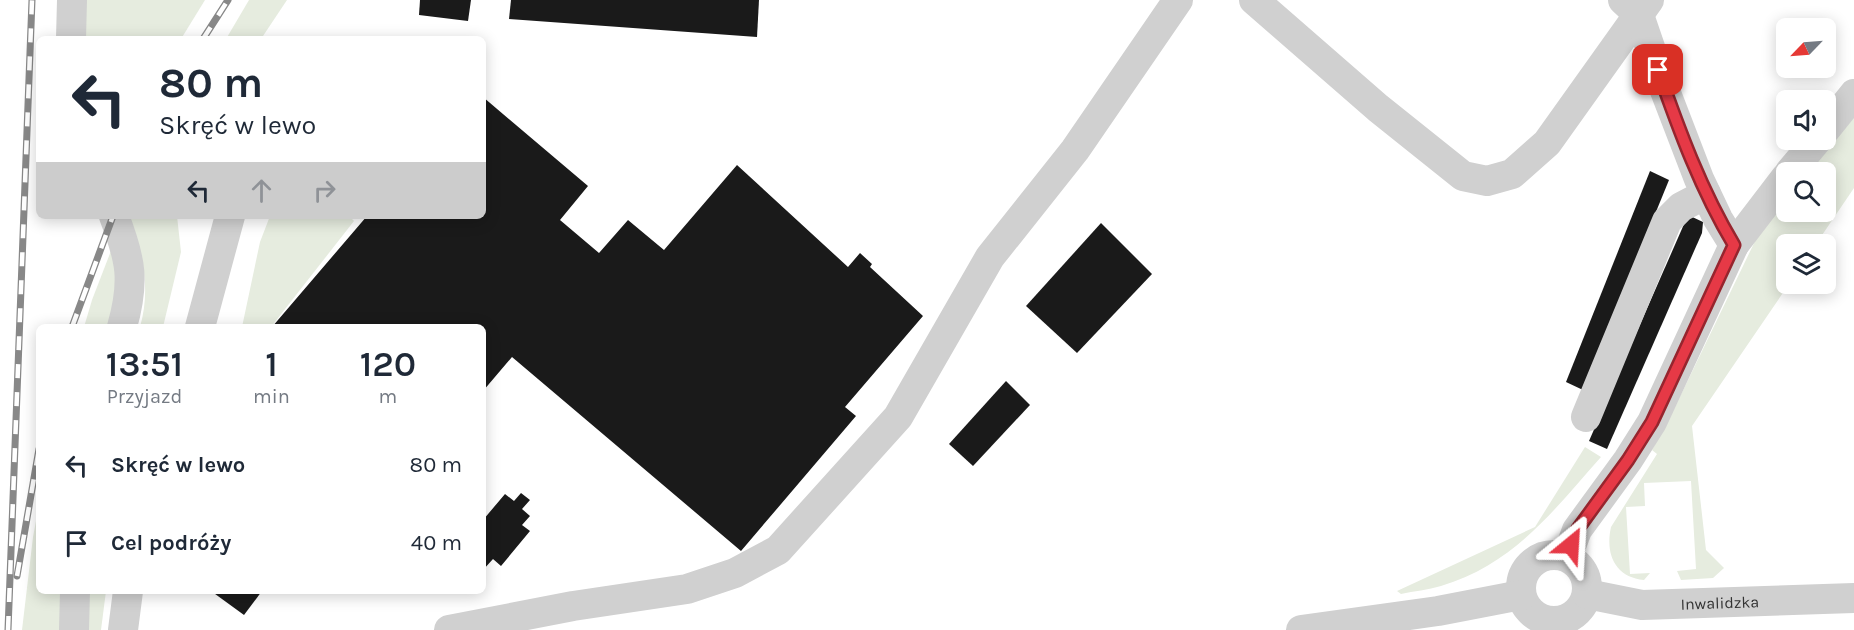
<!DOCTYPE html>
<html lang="pl">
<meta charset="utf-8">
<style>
body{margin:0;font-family:Karla,sans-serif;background:#f6f6f7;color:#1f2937;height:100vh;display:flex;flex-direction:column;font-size:22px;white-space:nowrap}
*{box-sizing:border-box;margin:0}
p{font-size:20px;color:#747a83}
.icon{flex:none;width:33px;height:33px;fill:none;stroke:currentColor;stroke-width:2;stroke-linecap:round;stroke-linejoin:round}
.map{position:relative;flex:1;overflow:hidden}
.side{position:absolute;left:36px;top:324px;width:450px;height:270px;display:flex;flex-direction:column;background:#fff;border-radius:9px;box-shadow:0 3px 15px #0003}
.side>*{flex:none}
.hud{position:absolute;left:36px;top:36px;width:450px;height:183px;border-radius:9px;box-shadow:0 3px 15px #0003;background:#fff;color:#1f2937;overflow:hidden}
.needle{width:39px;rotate:245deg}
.tools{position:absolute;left:1776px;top:18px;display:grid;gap:12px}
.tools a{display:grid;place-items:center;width:60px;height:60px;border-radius:9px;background:#fff;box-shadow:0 3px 15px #0003;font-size:30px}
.pin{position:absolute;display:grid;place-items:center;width:51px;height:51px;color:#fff;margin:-26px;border-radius:12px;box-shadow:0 3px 9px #0006}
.me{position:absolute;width:66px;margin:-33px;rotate:27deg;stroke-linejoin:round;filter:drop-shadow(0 0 4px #0008)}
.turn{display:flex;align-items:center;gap:21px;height:126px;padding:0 24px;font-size:27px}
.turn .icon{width:78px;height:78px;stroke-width:2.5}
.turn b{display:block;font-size:42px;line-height:51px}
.lanes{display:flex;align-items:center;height:57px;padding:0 24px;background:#0003;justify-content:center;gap:30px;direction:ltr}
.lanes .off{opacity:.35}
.eta{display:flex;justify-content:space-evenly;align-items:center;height:102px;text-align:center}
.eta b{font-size:36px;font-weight:600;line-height:42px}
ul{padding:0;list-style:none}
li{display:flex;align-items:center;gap:18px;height:78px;padding:0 24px}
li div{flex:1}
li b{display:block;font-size:22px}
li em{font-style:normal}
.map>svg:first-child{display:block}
.green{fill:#e6ecdf}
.building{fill:#1a1a1a}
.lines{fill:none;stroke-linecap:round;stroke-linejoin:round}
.minor{stroke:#d0d0d0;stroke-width:30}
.rail-casing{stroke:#888;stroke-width:7}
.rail{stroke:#fff;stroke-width:4.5;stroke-dasharray:14;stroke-linecap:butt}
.route-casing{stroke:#96252e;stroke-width:15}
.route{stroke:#e63946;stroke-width:10}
.labels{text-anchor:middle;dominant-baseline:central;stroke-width:6;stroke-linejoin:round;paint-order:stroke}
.street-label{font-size:16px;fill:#333;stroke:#fff}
</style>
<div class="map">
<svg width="1854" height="630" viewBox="0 0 1854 630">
<rect width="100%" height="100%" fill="#fff"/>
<!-- green -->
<g class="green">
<path d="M 79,0 L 205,0 L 181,39 L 79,39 Z"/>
<path d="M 249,0 L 287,0 L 261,39 L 226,39 Z"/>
<path d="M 1854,115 L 1854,188 L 1816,244 L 1786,244 L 1786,284 L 1789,284 L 1692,426 L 1706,550 L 1724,568 L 1713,578 L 1681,580 L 1677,571 L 1696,569 L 1691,481 L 1644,483 L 1645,506 L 1626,507 L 1630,574 L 1650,573 L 1644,580 C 1615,577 1605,554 1611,527 L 1657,454 L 1652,450 L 1676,405 L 1757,237 L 1786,198 L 1786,212 L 1826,212 L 1826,172 L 1807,172 Z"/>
<path d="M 129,216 L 177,216 L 181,252 L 163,327 L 140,327 C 151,289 143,252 129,216 Z"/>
<path d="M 270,216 L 349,216 L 354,221 L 271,327 L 242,327 L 260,242 Z"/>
<path d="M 114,243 L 122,265 L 110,327 L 84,327 L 92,300 Z"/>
<path d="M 1585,447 L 1601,457 C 1553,511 1514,564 1441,586 C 1428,590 1414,591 1401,594 L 1397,591 L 1535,527 Z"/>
<path d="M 39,505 L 39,591 L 63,591 L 61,630 L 22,630 L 33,537 Z"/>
<path d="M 87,591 L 106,591 L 101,630 L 86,630 Z"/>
</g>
<!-- building -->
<g class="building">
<path d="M 420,0 L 471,0 L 468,21 L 419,15 Z"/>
<path d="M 511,0 L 759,0 L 757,37 L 509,19 Z"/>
<path d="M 483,97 L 588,186 L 560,220 L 599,253 L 628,220 L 664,250 L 737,165 L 848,267 L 860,253 L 872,264 L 870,267 L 923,316 L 845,407 L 856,416 L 741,551 L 512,357 L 483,391 L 483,327 L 272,327 L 367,216 L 483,216 Z"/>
<path d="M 1650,171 L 1669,180 L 1583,390 L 1566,382 Z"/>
<path d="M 1688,215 L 1703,222 L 1702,233 L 1607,449 L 1589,441 Z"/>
<path d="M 1101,223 L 1152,274 L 1077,353 L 1026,306 Z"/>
<path d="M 1006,381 L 1030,405 L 973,466 L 949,444 Z"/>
<path d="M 521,493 L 530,500 L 522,509 L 530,516 L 522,525 L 530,531 L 501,566 L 493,559 L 483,570 L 483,520 L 505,494 L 514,501 Z"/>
<path d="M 211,591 L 262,591 L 244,615 Z"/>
</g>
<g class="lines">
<!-- minor -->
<g class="minor">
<path d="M 1254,0 L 1378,108 L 1463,176 L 1487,181 L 1512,174 L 1547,143 L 1649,0"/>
<path d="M 1623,0 L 1639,15 L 1664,88 L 1699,179 L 1718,219 L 1734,245"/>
<path d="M 71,39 L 72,0"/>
<path d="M 1826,129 L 1854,94"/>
<path d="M 1790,172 L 1817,140"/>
<path d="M 114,216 C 131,260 135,281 122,327"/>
<path d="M 200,327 L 230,216"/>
<path d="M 1586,417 L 1667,221 L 1681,207 L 1706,194"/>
<circle cx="1554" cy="588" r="33"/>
<path d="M 1567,557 L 1577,530 L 1628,460 L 1652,422 L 1734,245 L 1786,177"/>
<path id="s1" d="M 1587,594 L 1642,605 L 1854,598"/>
<path d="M 74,630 L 75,591"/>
<path d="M 123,630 L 128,591"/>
<path d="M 449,630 L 573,606 L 687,589 L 735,573 L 778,550 L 898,417 L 990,257 L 1075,150 L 1178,0"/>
<path d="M 1301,630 L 1438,611 L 1521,595"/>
</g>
<!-- rail casing -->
<g class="rail-casing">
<g id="rail">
<path d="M 203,39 L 228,0"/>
<path d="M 72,327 L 113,216"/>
<path d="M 17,576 L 39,449"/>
<path d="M 8,630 L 32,0"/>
</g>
</g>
<!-- rail -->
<use href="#rail" class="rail"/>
</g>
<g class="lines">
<!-- route casing -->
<g class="route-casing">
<path id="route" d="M 1571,545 L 1577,530 L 1628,460 L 1652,422 L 1734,245 C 1701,190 1679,130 1658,70"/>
</g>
<!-- route -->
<use href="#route" class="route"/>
</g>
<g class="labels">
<!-- street labels -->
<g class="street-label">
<text stroke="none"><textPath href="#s1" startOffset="134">Inwalidzka</textPath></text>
</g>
</g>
</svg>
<div class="tools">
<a><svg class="needle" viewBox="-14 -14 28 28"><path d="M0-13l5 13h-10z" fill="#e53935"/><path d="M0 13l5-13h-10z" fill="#747a83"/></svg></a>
<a><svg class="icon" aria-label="sound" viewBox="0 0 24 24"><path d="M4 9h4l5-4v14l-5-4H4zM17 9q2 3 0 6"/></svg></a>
<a><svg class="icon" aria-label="search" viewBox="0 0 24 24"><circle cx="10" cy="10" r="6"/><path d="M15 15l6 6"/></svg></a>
<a><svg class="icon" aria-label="layers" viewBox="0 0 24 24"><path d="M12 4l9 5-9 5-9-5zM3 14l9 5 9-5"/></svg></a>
</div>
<div class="pin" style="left:1658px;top:70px;background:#d93025"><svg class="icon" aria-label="arrive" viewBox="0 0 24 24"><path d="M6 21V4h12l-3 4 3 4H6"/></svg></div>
<svg class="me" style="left:1571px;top:545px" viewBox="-20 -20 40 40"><path d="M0-17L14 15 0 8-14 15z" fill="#e63946" stroke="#fff" stroke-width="4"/></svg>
<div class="hud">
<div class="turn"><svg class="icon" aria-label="left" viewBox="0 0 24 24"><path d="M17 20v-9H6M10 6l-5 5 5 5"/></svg><div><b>80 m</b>Skręć w lewo</div></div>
<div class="lanes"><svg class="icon" aria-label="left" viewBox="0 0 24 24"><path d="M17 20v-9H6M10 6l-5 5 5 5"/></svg><svg class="icon off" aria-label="ahead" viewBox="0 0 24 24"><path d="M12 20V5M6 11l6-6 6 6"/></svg><svg class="icon off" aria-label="right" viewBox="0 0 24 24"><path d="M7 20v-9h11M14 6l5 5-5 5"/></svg></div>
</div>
<section class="side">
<div class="eta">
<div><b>13:51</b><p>Przyjazd</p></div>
<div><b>1</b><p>min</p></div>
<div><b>120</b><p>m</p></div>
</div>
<ul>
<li><svg class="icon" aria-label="left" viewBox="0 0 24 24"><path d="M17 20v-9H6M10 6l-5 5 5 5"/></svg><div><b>Skręć w lewo</b></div><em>80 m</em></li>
<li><svg class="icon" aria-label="arrive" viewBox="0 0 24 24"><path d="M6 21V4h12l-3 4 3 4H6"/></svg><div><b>Cel podróży</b></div><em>40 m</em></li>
</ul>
</section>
</div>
